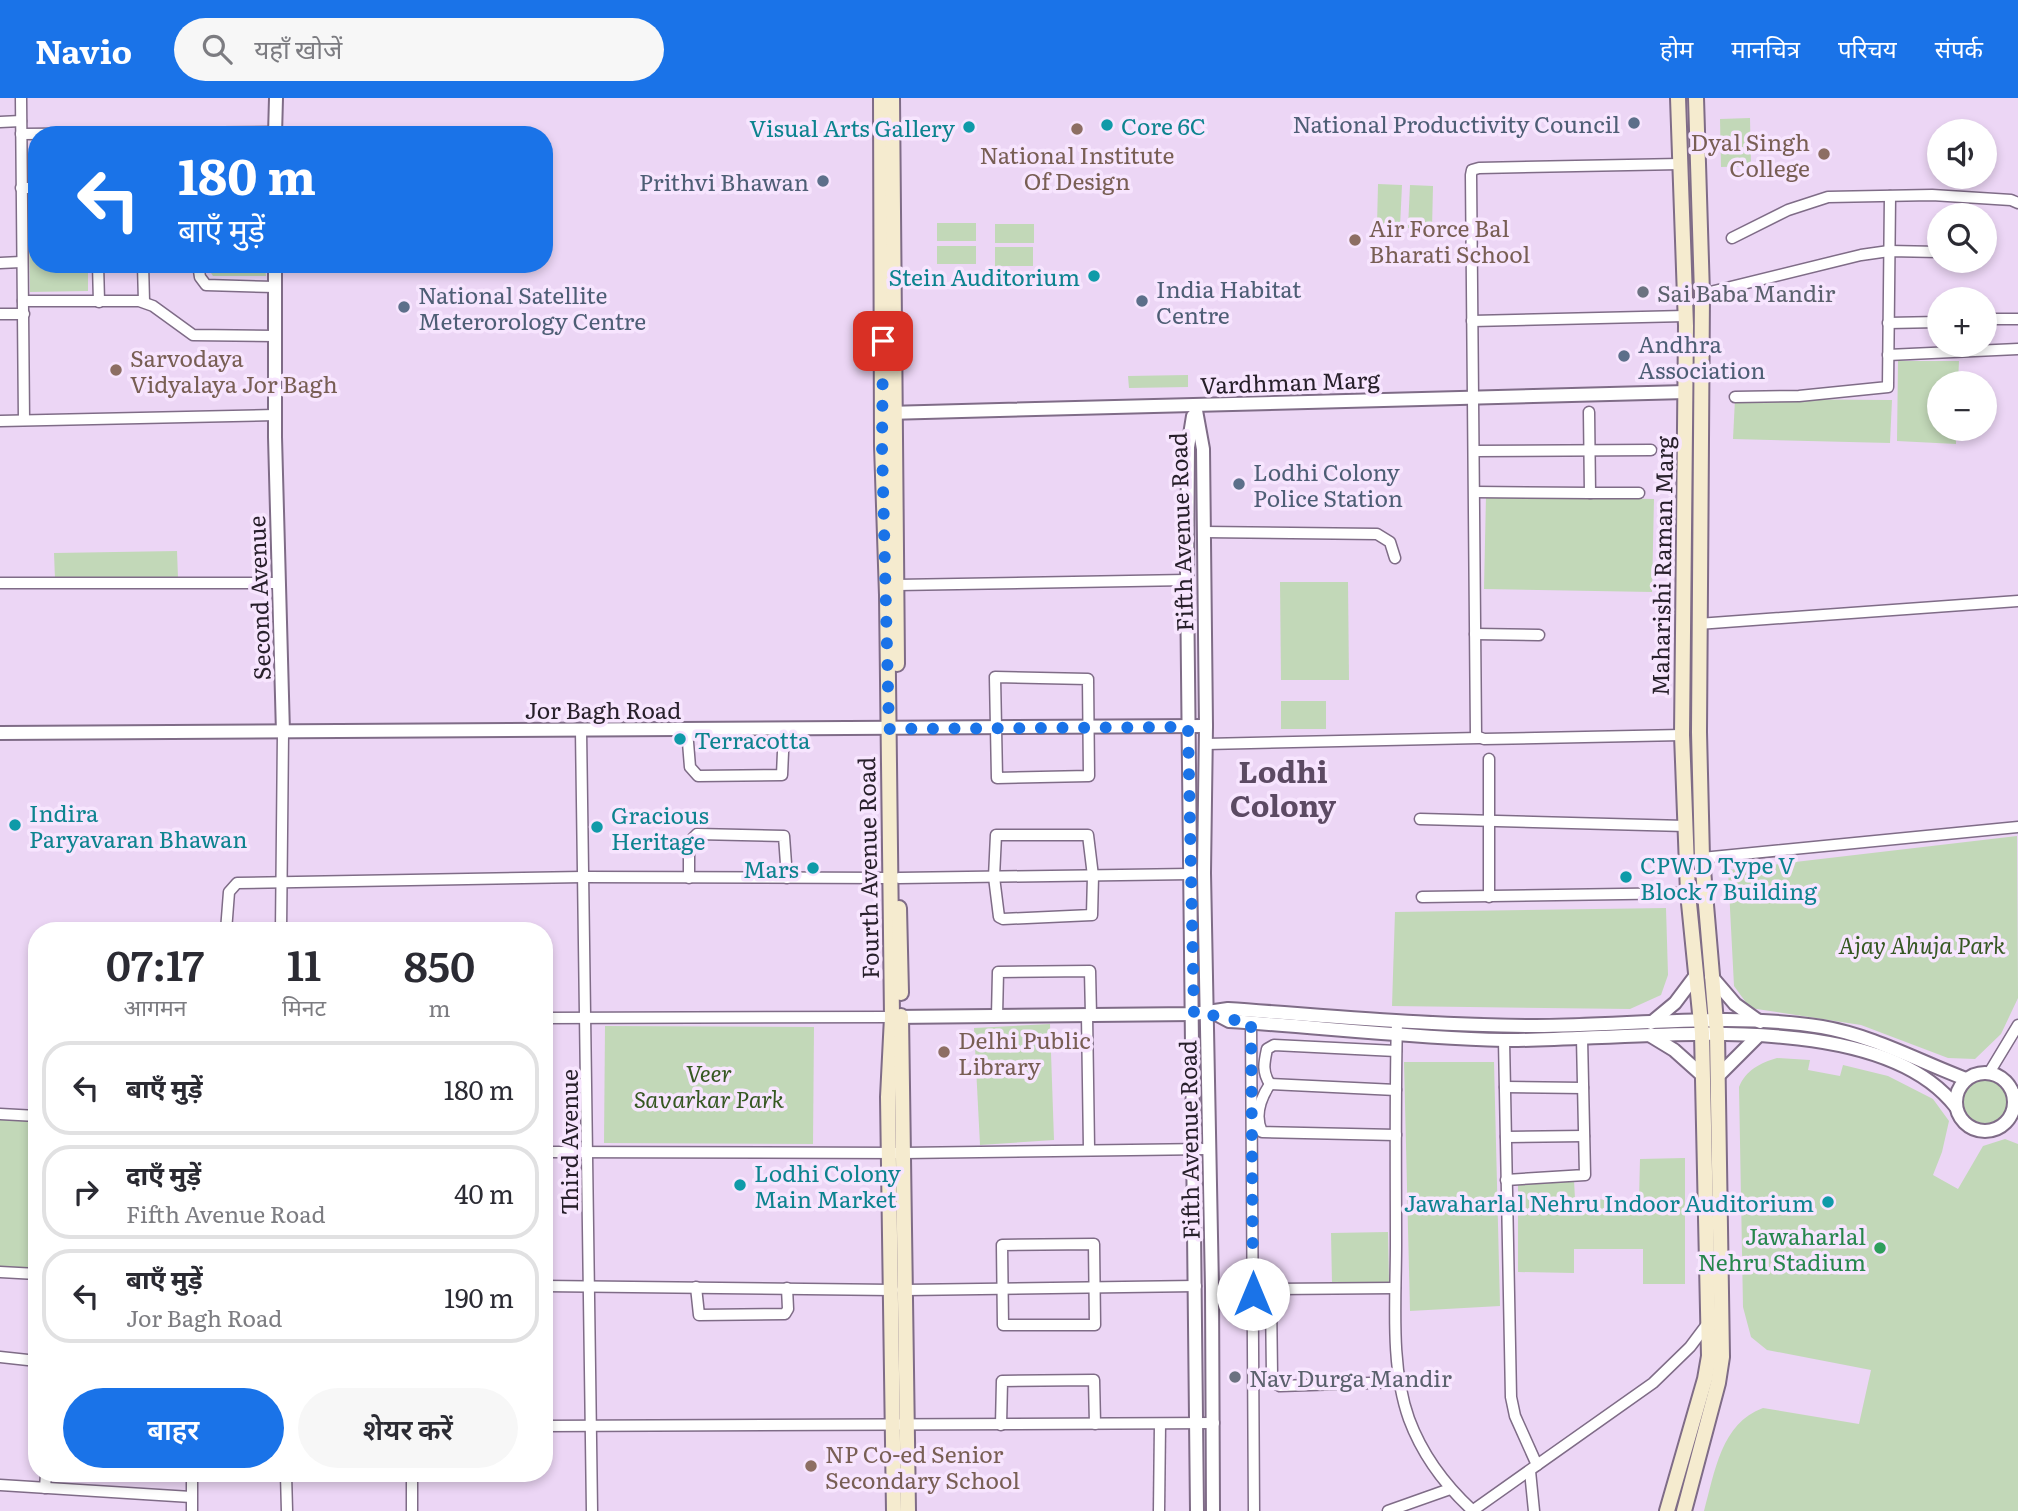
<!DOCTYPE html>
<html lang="hi">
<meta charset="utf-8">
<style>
body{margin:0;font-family:Literata,"Noto Sans Devanagari",serif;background:#f7f7f7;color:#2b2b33;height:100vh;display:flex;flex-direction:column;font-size:26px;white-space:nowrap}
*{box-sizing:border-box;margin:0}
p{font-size:23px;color:#7c7c81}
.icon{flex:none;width:38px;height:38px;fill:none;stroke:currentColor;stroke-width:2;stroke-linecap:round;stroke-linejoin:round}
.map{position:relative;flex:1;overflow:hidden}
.drawer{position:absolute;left:28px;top:824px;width:525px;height:560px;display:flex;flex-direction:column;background:#fff;border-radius:28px;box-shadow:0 4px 10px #0003}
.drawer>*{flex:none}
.top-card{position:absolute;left:28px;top:28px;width:525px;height:147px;border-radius:28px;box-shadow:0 4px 10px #0003;background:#1a73e8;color:#fff;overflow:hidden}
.buttons{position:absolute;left:1927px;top:21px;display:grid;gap:14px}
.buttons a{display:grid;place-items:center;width:70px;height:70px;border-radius:50%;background:#fff;box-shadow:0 4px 10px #0003;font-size:35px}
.pin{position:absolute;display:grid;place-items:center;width:60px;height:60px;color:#fff;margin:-30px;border-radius:14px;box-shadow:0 4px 10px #0006}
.me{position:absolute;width:77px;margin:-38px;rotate:0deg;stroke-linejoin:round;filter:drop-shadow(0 0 5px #0008)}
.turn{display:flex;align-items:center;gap:24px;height:147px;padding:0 35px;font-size:32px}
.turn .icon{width:91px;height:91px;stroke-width:2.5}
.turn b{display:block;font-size:49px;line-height:60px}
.eta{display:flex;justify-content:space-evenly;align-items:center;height:119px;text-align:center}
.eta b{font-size:42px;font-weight:600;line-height:49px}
.button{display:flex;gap:14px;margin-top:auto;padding:14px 35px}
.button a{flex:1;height:80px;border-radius:42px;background:#1a73e8;color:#fff;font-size:28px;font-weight:600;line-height:80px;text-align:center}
.button a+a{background:#f7f7f7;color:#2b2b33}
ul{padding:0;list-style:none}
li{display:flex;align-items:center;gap:21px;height:94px;margin:0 14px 10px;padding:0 21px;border:4px solid #e1e1e2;border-radius:28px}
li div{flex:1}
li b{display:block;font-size:26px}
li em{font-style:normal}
header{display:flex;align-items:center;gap:42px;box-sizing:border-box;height:98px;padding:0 35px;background:#1a73e8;color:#fff}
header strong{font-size:33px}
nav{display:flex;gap:38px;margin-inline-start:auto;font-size:24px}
.search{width:490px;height:63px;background:#f7f7f7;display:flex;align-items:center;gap:18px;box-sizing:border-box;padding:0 24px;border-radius:38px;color:#7c7c81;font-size:26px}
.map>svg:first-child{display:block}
.green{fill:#c2d8b8}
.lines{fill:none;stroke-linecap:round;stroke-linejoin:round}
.minor-casing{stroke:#7f6c87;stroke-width:13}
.tertiary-casing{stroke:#7f6c87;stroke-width:16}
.secondary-casing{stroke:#7f6c87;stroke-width:18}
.minor{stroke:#fff;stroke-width:10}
.tertiary{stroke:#fff;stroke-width:12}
.secondary{stroke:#f5ebcf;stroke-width:14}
.route{stroke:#1a73e8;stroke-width:12;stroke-dasharray:0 21.6}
.service-dot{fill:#5c6f8a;stroke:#f7e5fe;stroke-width:2.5}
.culture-dot{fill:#0f9aa8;stroke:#f7e5fe;stroke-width:2.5}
.education-dot{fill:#8d6e63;stroke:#f7e5fe;stroke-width:2.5}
.worship-dot{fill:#6b7280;stroke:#f7e5fe;stroke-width:2.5}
.leisure-dot{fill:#2e9e5b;stroke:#f7e5fe;stroke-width:2.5}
.labels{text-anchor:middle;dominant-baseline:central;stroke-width:7;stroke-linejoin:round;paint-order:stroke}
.service-label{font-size:23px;fill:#4e5e75;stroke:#f7e5fe;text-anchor:start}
.culture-label{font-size:23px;fill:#0d838f;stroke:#f7e5fe;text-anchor:start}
.education-label{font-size:23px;fill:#785e54;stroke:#f7e5fe;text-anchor:start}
.worship-label{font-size:23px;fill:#5b616d;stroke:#f7e5fe;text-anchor:start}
.street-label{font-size:23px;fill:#28202b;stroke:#f7e5fe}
.park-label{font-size:23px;font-style:italic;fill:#365822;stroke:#f7e5fe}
.leisure-label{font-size:23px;fill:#27864d;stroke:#f7e5fe;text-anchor:end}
.district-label{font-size:30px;font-weight:bold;fill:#5c4a63;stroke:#f7e5fe}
</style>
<header>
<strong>Navio</strong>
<div class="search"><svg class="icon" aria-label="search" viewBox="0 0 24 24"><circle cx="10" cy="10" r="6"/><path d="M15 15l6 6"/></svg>यहाँ खोजें</div>
<nav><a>होम</a><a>मानचित्र</a><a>परिचय</a><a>संपर्क</a></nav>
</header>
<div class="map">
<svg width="2018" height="1413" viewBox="0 0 2018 1413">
<rect width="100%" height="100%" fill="#ecd6f5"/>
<!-- green -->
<g class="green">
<path d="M 1750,20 L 1751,68 L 1721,69 L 1720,21 Z"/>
<path d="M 1378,86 L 1402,87 L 1400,129 L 1377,128 Z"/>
<path d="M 1410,87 L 1433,88 L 1432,131 L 1408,130 Z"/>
<path d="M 28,100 L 37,100 L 37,166 L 88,166 L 88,193 L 30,194 Z"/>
<rect x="937" y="125" width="39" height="18"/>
<rect x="995" y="126" width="39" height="19"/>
<rect x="937" y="148" width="39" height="18"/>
<rect x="995" y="149" width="38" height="19"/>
<path d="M 205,166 L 265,166 L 266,178 L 213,178 Z"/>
<path d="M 1898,263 L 1959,263 L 1958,285 L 1939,285 L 1939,331 L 1956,331 L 1956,346 L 1897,343 Z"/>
<path d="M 1188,277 L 1188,289 L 1129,290 L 1128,278 Z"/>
<path d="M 1735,301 L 1892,302 L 1890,345 L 1733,341 Z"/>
<path d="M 1486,398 L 1654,401 L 1652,494 L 1484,491 Z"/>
<path d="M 177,453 L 178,480 L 55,481 L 54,455 Z"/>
<path d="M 1280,484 L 1348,484 L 1349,582 L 1281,582 Z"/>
<rect x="1281" y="603" width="45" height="28"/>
<path d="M 2017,738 L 2018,900 L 2001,936 L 1975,961 L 1948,960 L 1861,927 L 1750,910 L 1734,888 L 1728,772 Z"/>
<path d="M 1666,810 L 1668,877 L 1661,897 L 1630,911 L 1392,908 L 1395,814 Z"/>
<path d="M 1050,926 L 1054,1042 L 980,1047 L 974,930 Z"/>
<path d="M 605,928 L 814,929 L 813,1046 L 604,1045 Z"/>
<path d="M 1777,960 L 1810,962 L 1808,972 L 1840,978 L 1843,967 L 1888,978 L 1933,1001 L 1949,1023 L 1942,1054 L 1933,1077 L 1958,1091 L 1983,1048 L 2005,1041 L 2018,1046 L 2018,1413 L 1704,1413 C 1715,1374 1721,1325 1763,1310 L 1859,1326 L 1871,1272 L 1767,1252 L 1751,1239 L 1743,1209 L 1739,989 C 1746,972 1760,965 1777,960 Z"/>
<path d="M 1404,964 L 1494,964 L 1500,1208 L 1410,1213 Z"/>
<circle cx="1984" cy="1005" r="23"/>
<path d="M 0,1019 L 37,1022 L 37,1174 L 0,1172 Z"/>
<path d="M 1685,1060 L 1685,1186 L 1643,1186 L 1643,1151 L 1574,1151 L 1574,1175 L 1518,1174 L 1518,1084 L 1574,1082 L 1575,1101 L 1639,1102 L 1640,1061 Z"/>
<path d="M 1388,1134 L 1389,1184 L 1332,1185 L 1331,1135 Z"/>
</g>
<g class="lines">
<!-- minor casing -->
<g class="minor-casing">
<g id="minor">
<path d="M 21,0 L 24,322"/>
<path d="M 0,24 L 21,23"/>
<path d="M 21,36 L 275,34"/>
<path d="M 1680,66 L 1479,70 L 1472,72 L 1471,77 L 1476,638 L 1484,641 L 1682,637"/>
<path d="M 21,90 L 37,90"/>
<path d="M 1732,140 L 1788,112 L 1828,99 L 1932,97 L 2011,102 L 2018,105"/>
<path d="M 0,165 L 21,164"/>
<path d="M 98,166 L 99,204"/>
<path d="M 143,166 L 144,204"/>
<path d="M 198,166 L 200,179 L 206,187 L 275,189"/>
<path d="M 1702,196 L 1861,157 L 1889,153 L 1939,154"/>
<path d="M 23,203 L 139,203 L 153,208 L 193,237 L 275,238"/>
<path d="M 0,216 L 24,216"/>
<path d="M 1984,221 L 2018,221"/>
<path d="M 1472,223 L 1685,218"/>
<path d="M 1888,225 L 1939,224"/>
<path d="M 1888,257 L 2018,251"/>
<path d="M 1735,299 L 1799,298 L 1888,289 L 1890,98"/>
<path d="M 0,323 L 275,317"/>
<path d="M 1475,353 L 1651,352"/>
<path d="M 1475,394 L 1590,395 L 1589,314"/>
<path d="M 1590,395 L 1639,395"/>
<path d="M 1204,434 L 1377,436 L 1390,444 L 1395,460"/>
<path d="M 0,485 L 278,485"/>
<path d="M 897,487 L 1187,482"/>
<path d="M 1698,526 L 2018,503"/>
<path d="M 1475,536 L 1539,537"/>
<path d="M 995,579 L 1088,581 L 1089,678 L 997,680 Z"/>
<path d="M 581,632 L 592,1413"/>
<path d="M 687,632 L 690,669 L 698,678 L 782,677 L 784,631"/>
<path d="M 1206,646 L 1479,640"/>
<path d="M 1489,661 L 1489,799"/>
<path d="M 1420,721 L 1685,728"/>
<path d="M 996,737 L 1088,737 L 1093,778 L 1092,817 L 1003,821 L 999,819 L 994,779 Z"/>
<path d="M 1702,760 L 2018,729"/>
<path d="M 689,780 L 689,744 L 697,736 L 784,738 L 787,780"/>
<path d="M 899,780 L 1191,776"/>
<path d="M 1422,799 L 1688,795"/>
<path d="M 226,833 L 229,794 L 237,785 L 583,779 L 889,780"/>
<path d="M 281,833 L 283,635"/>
<path d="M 1087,917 L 1089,1050"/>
<path d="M 997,918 L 998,874 L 1090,873 L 1091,917"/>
<path d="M 544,920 L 892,919"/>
<path d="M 1397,923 C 1395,997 1396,1072 1396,1147 C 1396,1203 1390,1268 1409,1321 C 1422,1356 1445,1387 1472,1412"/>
<path d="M 1251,924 L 1254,1413"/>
<path d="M 1504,942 L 1511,1299 L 1515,1318 L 1537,1367"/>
<path d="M 1989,975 L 2018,927"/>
<path d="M 1270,986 C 1260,1001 1254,1017 1262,1034 L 1396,1037"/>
<path d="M 1270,986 C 1262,974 1264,965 1267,951 L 1274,947 L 1396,953"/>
<path d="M 1270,986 L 1396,992"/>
<path d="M 1505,989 L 1583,990"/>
<path d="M 2014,997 L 2018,996"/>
<path d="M 0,1016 L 37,1018"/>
<path d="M 1506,1039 L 1584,1038"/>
<path d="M 544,1054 L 903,1055 L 1207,1051"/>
<path d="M 1506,1082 L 1585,1077 L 1582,940"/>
<path d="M 1094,1146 L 1095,1227 L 1003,1227 L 1002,1147 Z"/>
<path d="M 0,1174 L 37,1176"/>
<path d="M 544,1188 L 893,1192"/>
<path d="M 696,1189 L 699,1217 L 785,1216 L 788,1211 L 787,1190"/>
<path d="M 1395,1190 L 1274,1191 L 1271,1201 L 1272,1277 L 1273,1284 L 1280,1288 L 1400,1284"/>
<path d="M 905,1192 L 1196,1188"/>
<path d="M 0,1259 L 37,1263"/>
<path d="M 1001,1327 L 1002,1283 L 1094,1282 L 1095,1326"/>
<path d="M 544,1328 L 1214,1325"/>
<path d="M 1530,1373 L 1534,1413"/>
<path d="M 192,1376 L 192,1413"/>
<path d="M 286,1376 L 287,1413"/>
<path d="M 412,1376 L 412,1413"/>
<path d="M 0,1387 L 191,1399"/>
<path d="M 45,1390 L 46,1376"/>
<path d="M 1159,1413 L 1160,1326"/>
<path d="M 1388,1413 L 1450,1391"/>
<path d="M 1472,1413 L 1653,1285 L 1690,1249 L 1708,1225"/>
</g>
</g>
<!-- tertiary casing -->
<g class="tertiary-casing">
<g id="tertiary">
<path d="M 275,37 L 276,0"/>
<path d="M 275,166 L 275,339 L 283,635"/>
<path d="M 1195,307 L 1203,351 L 1206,628 L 1204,775 L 1212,1190 L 1213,1413"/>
<path d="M 887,315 L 1686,294"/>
<path d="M 1193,318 L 1188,349 L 1187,482 L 1197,1413"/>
<path d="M 0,635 L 1206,628"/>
<path d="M 1711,878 L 1735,906 L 1760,924"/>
<path d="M 1214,915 L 1229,923 C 1320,929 1412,940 1504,942 C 1623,944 1875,903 1956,1009"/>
<path d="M 893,919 L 1194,916 L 1228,911 C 1331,918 1433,928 1536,928 C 1628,928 1731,914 1822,929 C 1874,938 1918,963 1966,981"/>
<path d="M 1651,925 L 1675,905 L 1696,877"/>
<path d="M 1651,938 L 1674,952 L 1702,977"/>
<circle cx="1985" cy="1004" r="29"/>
<path d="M 1717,979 L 1757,939"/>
</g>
</g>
<!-- secondary casing -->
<g class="secondary-casing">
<g id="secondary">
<path d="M 881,0 L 882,348 L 887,497 L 892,919 L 888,999 L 894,1413"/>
<path d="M 892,0 L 897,566"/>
<path d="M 899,810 L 901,895"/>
<path d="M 901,918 L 908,1413"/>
<path d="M 1667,1413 L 1705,1281 L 1709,1258 L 1702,935 L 1688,795 L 1682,637 L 1686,228 L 1678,0"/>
<path d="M 1684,1413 L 1718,1285 L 1722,1259 L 1717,936 L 1702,760 L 1699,634 L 1702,196 L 1696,0"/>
</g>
</g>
<!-- minor -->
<use href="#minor" class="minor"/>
<!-- tertiary -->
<use href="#tertiary" class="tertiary"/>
<!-- secondary -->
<use href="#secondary" class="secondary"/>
</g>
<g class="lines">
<!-- route -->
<path class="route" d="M 883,243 L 882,348 L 889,631 L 1188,629 L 1194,916 C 1214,915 1230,923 1251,924 L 1253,1196"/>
</g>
<!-- markers -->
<g class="service-dot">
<circle cx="1634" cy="25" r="7"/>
<circle cx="823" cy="83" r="7"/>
<circle cx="1142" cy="203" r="7"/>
<circle cx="404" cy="209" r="7"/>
<circle cx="1624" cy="258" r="7"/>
<circle cx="1239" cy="386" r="7"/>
</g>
<g class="culture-dot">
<circle cx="1107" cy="27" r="7"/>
<circle cx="969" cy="29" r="7"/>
<circle cx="1094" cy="178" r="7"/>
<circle cx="680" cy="641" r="7"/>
<circle cx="15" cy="727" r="7"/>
<circle cx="597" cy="729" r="7"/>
<circle cx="813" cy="770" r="7"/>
<circle cx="1626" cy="779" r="7"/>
<circle cx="740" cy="1087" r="7"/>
<circle cx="1828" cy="1104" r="7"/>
</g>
<g class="education-dot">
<circle cx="1077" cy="31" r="7"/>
<circle cx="1824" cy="56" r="7"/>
<circle cx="1355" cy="142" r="7"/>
<circle cx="116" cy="272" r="7"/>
<circle cx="944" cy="954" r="7"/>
<circle cx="811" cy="1368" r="7"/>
</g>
<g class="worship-dot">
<circle cx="1643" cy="194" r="7"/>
<circle cx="1235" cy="1279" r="7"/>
</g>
<circle class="leisure-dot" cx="1880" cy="1150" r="7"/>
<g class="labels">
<!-- service labels -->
<g class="service-label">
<text x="1620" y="25" text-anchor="end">National Productivity Council</text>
<text x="809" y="83" text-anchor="end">Prithvi Bhawan</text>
<text x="1156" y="190">India Habitat<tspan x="1156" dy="26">Centre</tspan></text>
<text x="418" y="196">National Satellite<tspan x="418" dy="26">Meterorology Centre</tspan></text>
<text x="1638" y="245">Andhra<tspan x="1638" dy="26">Association</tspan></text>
<text x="1253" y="373">Lodhi Colony<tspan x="1253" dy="26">Police Station</tspan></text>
</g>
<!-- culture labels -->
<g class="culture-label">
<text x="1121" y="27">Core 6C</text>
<text x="955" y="29" text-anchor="end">Visual Arts Gallery</text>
<text x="1080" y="178" text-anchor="end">Stein Auditorium</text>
<text x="694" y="641">Terracotta</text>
<text x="29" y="714">Indira<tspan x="29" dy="26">Paryavaran Bhawan</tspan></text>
<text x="611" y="716">Gracious<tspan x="611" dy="26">Heritage</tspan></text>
<text x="1640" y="766">CPWD Type V<tspan x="1640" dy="26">Block 7 Building</tspan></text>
<text x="799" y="770" text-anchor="end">Mars</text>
<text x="754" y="1074">Lodhi Colony<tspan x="754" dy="26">Main Market</tspan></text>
<text x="1814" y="1104" text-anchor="end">Jawaharlal Nehru Indoor Auditorium</text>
</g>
<!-- education labels -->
<g class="education-label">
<text x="1810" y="43" text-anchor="end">Dyal Singh<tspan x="1810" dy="26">College</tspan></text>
<text x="1077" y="56" text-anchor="middle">National Institute<tspan x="1077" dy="26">Of Design</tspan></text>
<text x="1369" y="129">Air Force Bal<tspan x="1369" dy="26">Bharati School</tspan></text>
<text x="130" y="259">Sarvodaya<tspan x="130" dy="26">Vidyalaya Jor Bagh</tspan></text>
<text x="958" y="941">Delhi Public<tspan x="958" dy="26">Library</tspan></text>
<text x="825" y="1355">NP Co-ed Senior<tspan x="825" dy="26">Secondary School</tspan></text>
</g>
<!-- worship labels -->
<g class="worship-label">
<text x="1657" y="194">Sai Baba Mandir</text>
<text x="1249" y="1279">Nav Durga Mandir</text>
</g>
<!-- street labels -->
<g class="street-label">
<text transform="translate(1290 283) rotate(-2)">Vardhman Marg</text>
<text transform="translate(1180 434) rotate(-92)">Fifth Avenue Road</text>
<text transform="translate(1661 468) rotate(-89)">Maharishi Raman Marg</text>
<text transform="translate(258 500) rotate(-92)">Second Avenue</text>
<text x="603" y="611">Jor Bagh Road</text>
<text transform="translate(867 770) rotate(-91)">Fourth Avenue Road</text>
<text transform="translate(1188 1042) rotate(-91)">Fifth Avenue Road</text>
<text transform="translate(568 1044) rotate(-90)">Third Avenue</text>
</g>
<!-- park labels -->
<g class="park-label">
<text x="1922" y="846">Ajay Ahuja Park</text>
<text x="709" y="974">Veer<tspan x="709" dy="26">Savarkar Park</tspan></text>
</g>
<!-- leisure labels -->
<g class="leisure-label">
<text x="1866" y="1137">Jawaharlal<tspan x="1866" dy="26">Nehru Stadium</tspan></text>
</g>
<!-- district labels -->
<g class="district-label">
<text x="1283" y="672">Lodhi<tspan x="1283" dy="34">Colony</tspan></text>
</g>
</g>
</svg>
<div class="buttons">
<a><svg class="icon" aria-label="sound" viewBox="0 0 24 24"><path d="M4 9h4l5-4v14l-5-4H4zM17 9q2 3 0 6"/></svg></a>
<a><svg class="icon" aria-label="search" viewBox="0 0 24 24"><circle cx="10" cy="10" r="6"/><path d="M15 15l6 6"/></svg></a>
<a>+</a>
<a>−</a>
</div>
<div class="pin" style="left:883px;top:243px;background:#d93025"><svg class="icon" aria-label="arrive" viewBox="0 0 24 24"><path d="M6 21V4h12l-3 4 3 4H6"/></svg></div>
<svg class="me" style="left:1253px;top:1196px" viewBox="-20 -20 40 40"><circle r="19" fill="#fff"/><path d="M0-13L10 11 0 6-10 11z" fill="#1a73e8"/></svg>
<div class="top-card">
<div class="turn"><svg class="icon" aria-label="left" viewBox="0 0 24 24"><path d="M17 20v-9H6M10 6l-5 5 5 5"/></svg><div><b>180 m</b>बाएँ मुड़ें</div></div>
</div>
<section class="drawer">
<div class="eta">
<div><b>07:17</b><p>आगमन</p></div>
<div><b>11</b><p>मिनट</p></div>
<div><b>850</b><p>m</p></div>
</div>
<ul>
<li><svg class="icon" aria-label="left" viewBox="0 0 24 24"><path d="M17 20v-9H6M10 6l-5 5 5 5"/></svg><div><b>बाएँ मुड़ें</b></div><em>180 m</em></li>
<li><svg class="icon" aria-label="right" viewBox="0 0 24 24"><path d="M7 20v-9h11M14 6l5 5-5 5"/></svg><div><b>दाएँ मुड़ें</b><p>Fifth Avenue Road</p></div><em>40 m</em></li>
<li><svg class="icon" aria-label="left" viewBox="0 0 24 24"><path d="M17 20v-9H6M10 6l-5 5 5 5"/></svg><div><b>बाएँ मुड़ें</b><p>Jor Bagh Road</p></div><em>190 m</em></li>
</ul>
<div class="button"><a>बाहर</a><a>शेयर करें</a></div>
</section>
</div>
